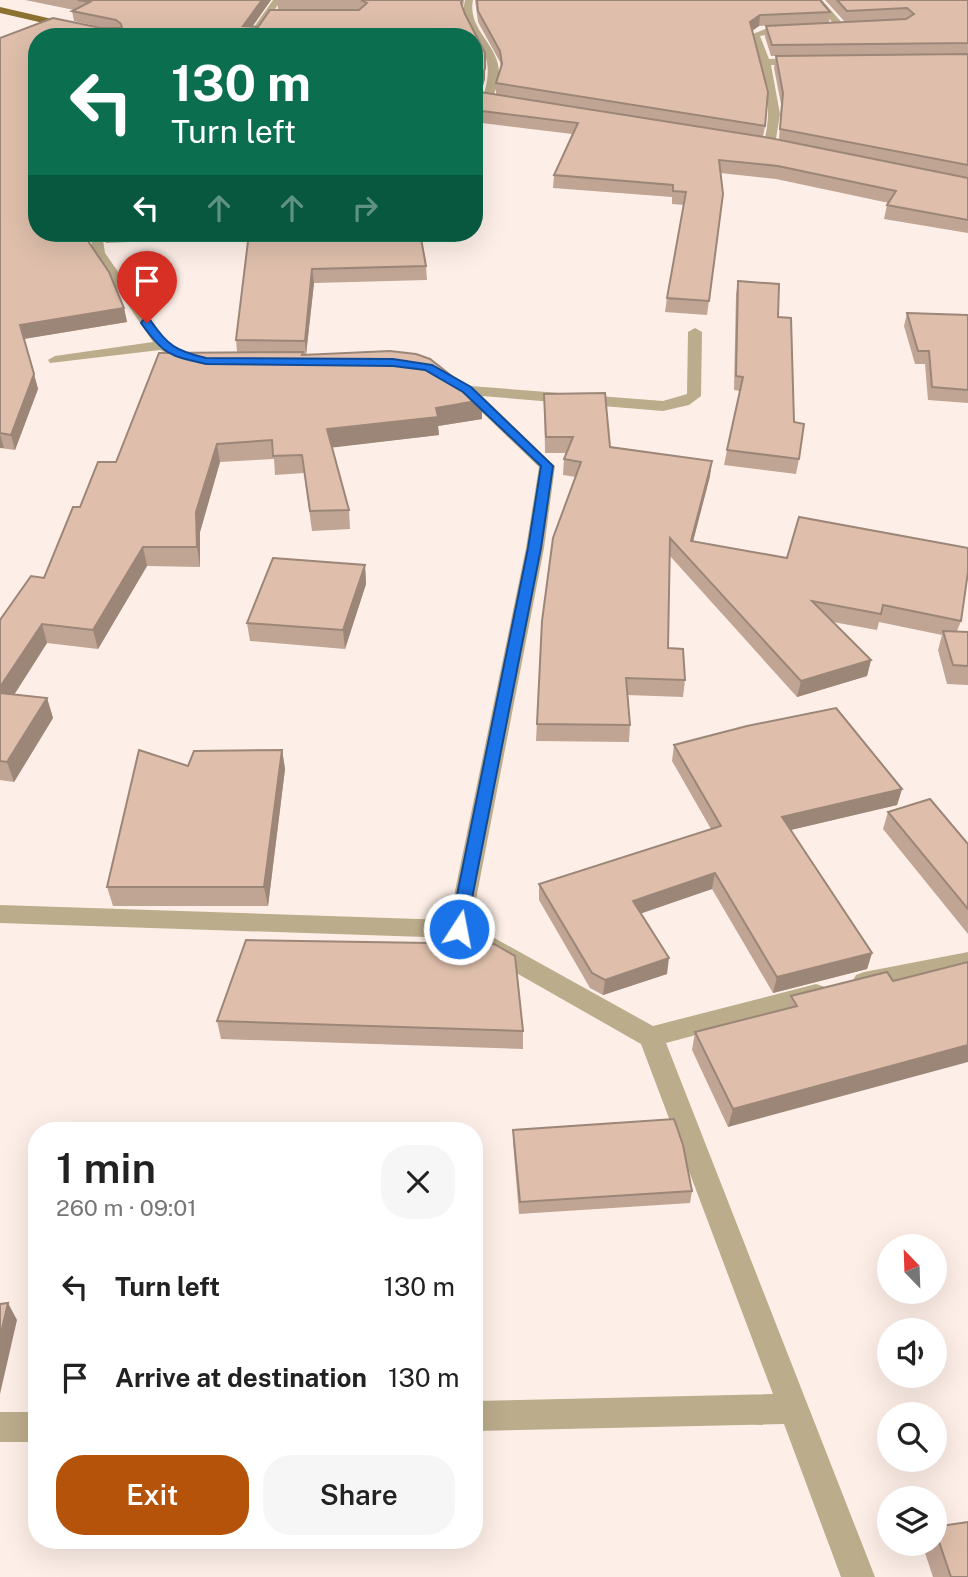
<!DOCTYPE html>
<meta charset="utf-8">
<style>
body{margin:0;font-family:"Public Sans",sans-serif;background:#f6f6f6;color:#222;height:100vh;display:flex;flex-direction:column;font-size:26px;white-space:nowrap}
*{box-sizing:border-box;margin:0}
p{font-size:23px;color:#767676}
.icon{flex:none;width:38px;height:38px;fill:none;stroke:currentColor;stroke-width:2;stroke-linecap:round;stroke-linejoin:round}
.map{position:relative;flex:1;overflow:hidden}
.drawer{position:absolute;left:28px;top:1122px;width:455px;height:427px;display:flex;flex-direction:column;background:#fff;border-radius:28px;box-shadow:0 7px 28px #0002}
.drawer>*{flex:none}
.hud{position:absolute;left:28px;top:28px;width:455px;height:214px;border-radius:28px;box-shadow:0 7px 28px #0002;background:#0b6e4f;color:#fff;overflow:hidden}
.needle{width:46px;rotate:337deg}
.tools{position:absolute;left:877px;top:1234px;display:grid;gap:14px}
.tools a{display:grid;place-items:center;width:70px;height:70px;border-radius:50%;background:#fff;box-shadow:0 7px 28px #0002;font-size:35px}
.pin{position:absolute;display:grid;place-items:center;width:60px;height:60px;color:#fff;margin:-72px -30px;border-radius:50% 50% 50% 0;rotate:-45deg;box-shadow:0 0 7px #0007}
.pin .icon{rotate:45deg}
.me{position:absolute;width:77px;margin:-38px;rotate:11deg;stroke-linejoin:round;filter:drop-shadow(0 0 5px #0008)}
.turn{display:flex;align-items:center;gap:24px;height:147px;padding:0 28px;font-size:32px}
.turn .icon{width:91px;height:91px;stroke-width:2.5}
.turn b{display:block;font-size:49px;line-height:60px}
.lanes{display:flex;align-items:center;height:66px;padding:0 28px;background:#0003;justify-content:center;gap:35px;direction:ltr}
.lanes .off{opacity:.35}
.round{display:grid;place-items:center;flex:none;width:74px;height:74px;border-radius:28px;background:#f6f6f6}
.summary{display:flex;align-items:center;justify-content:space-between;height:119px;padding:0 28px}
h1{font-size:42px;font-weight:600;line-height:52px}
.primary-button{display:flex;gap:14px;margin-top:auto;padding:14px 28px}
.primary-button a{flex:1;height:80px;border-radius:28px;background:#b45309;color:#fff;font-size:28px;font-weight:600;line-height:80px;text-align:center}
.primary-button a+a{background:#f6f6f6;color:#222}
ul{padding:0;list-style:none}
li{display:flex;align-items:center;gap:21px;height:91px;padding:0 28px}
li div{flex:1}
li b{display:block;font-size:26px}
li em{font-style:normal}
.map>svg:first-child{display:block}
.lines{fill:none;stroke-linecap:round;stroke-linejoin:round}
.minor{fill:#bbac8c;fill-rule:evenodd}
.major{fill:#8c7131;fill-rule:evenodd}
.wall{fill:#c0a494}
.shaded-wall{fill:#9c8678}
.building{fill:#dfbfac;stroke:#9c8678;stroke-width:2}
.route{fill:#1a73e8;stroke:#114b97;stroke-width:2}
</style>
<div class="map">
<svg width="968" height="1577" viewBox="0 0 968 1577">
<rect width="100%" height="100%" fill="#fdefe7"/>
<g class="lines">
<!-- minor -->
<g class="minor">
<path d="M 273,0 L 281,0 L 257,37 L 247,37 Z"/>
<path d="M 465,0 L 473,0 C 466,35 511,49 496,89 C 493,96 493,99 487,102 L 482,99 C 504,40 456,40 465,0 Z"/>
<path d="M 813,0 L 822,0 L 844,25 L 844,29 L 838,29 Z"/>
<path d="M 770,27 L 793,26 L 798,29 L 760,36 L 769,59 L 803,58 L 808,61 L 803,64 L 771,65 L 780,114 L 775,145 L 769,148 L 763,145 C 775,107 763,71 750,35 Z"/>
<path d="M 90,233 L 102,233 L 105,253 L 167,342 L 185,352 L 208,357 L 210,360 L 208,363 L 175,358 L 160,350 L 50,363 L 48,360 L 55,356 L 153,342 L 93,253 Z"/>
<path d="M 695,328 L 702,332 L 701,396 L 689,405 L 663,411 L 482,396 L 555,466 L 544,548 L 471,925 L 653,1026 L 816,984 L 825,987 L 828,994 L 825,1001 L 666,1043 L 875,1577 L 841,1577 L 784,1424 L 474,1431 L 474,1401 L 773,1394 L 641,1044 L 455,938 L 0,923 L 0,905 L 449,920 L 526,548 L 539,467 L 462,393 L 439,378 L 446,374 L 470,386 L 663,401 L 687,394 L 688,332 Z"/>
<path d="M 968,952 L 968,970 L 864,992 L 856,989 L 852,982 L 856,975 L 864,972 Z"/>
<rect x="0" y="1412" width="37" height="30"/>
</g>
<!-- major -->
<path class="major" d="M 0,7 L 117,34 L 122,37 L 104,37 L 0,13 Z"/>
</g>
<!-- wall -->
<g class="wall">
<path d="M 25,0 L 271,0 L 252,27 L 258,27 L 278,9 L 277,0 L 464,0 L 463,8 L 465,14 L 485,53 L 485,79 L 481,92 L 496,94 L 496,83 L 501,68 L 500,62 L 478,22 L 475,0 L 820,0 L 830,12 L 829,23 L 759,26 L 752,31 L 765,126 L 763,137 L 779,140 L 781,104 L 774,68 L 776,56 L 771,56 L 765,37 L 766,26 L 845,22 L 825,0 L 968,0 L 968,233 L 884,219 L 887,205 L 889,203 L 776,179 L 720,173 L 723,194 L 707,315 L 665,312 L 667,298 L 684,205 L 672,204 L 672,197 L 553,188 L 554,175 L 572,134 L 474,122 L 474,37 L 37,37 L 37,233 L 88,233 L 89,242 L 124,308 L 127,322 L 24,339 L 38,389 L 15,450 L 0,448 L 0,38 L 104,28 L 74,21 L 72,11 L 74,10 Z"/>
<path d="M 104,233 L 149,233 L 151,241 L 106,243 Z"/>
<path d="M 249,233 L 426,266 L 427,280 L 314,283 L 306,354 L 482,400 L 482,419 L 438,426 L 439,435 L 332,447 L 349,510 L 350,529 L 312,531 L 304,473 L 275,475 L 274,459 L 220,462 L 200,532 L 200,567 L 147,566 L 98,649 L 47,643 L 14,695 L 47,698 L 53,718 L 14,782 L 0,780 L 0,620 L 44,578 L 80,507 L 116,462 L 237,352 L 236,340 Z"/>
<path d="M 738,281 L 778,317 L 794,422 L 799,459 L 796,474 L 724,465 L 727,450 L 740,391 L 734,390 L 736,294 Z"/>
<path d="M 907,313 L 968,315 L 968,403 L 928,400 L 925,364 L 915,364 L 904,326 Z"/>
<path d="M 544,394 L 610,447 L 710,476 L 693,541 L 961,621 L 957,631 L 968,632 L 968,685 L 947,684 L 938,650 L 942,635 L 879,622 L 877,630 L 833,622 L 871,660 L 867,676 L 797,697 L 670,556 L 668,648 L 685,680 L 683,697 L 627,695 L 630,725 L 629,742 L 536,741 L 542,621 L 576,477 L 563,475 L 564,459 L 567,453 L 545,453 Z"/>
<path d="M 365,565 L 366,584 L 345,649 L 250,641 L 247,623 Z"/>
<path d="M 674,745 L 902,789 L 897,805 L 790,830 L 872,953 L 867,969 L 773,993 L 712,889 L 640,913 L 667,974 L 603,995 L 590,988 L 539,900 L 539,884 L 711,829 L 672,761 Z"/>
<path d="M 282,750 L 285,769 L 268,906 L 113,906 L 107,887 L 188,766 Z"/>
<path d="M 888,812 L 968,844 L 968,934 L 883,829 Z"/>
<path d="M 887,972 L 728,1127 L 692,1050 L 695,1032 L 788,1008 L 791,996 Z"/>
<path d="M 217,1021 L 523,1031 L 523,1049 L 221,1039 Z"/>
<path d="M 513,1130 L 692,1191 L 690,1203 L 519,1214 L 513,1142 Z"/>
<path d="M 934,1527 L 968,1577 L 933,1577 L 922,1544 L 934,1544 Z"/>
</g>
<!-- shaded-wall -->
<g class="shaded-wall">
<path d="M 262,0 L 271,0 L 245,37 L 243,26 Z"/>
<path d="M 760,15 L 759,26 L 749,33 L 750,22 Z"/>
<path d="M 485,68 L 485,79 L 481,92 L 481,81 Z"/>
<path d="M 312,269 L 314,283 L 306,355 L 305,341 Z"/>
<path d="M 124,308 L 127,322 L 23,339 L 20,325 Z"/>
<path d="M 34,374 L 38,389 L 15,450 L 11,435 Z"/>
<path d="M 482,400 L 482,419 L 438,426 L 439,435 L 329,448 L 327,429 L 436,408 Z"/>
<path d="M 0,434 L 4,448 L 0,448 Z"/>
<path d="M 217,444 L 220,462 L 200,532 L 200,567 L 197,547 L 196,512 Z"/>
<path d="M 712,461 L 710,476 L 689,557 L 691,541 Z"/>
<path d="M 143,547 L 147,566 L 98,649 L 93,630 Z"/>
<path d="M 365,565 L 366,584 L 345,649 L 343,630 Z"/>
<path d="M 42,624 L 47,643 L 3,712 L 0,704 L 0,687 Z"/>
<path d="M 871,660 L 867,676 L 797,697 L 801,681 Z"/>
<path d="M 47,698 L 53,718 L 14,782 L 7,762 Z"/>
<path d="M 282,750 L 285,769 L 268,906 L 264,887 Z"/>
<path d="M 902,789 L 897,805 L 778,833 L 782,817 Z"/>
<path d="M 715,873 L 712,889 L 631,917 L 633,901 Z"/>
<path d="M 872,953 L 867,969 L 773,993 L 777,977 Z"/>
<path d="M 669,958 L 667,974 L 603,995 L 605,980 Z"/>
<path d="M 968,1045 L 968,1062 L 728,1127 L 733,1109 Z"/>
<path d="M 8,1303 L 17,1320 L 0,1394 L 0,1337 Z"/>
</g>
<!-- building -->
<g class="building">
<path d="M 78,0 L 262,0 L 243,26 L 258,27 L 270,10 L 359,10 L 367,3 L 361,0 L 462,0 L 461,3 L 465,14 L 485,53 L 485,68 L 481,81 L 474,80 L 474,37 L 37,37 L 37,233 L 87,233 L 88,241 L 109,272 L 124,308 L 20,325 L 34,374 L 11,435 L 0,433 L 0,38 L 53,18 L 101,28 L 122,28 L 121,24 L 116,20 L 72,11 L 90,2 Z"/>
<path d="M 477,0 L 820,0 L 830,12 L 760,15 L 750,22 L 768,92 L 765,126 L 496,83 L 502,64 L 500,51 L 478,11 Z"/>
<path d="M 837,0 L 968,0 L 968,43 L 772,45 L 766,26 L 906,19 L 914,14 L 907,8 L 847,11 Z"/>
<path d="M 968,54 L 968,165 L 780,129 L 783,93 L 776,56 Z"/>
<path d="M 474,91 L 770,138 L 968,178 L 968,220 L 887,205 L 896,191 L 778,166 L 719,160 L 723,194 L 709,301 L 667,298 L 686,192 L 673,191 L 673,185 L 554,175 L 578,123 L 474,110 Z"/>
<path d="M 249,233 L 420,233 L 426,266 L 312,269 L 305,341 L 236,340 Z"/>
<path d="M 738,281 L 779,284 L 778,317 L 791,318 L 794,422 L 804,424 L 799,459 L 727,450 L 743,377 L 736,376 Z"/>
<path d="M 907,313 L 968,315 L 968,390 L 932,387 L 929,351 L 918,351 Z"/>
<path d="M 390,351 L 416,354 L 430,359 L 482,400 L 436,408 L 438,417 L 327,429 L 349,510 L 310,511 L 302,455 L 273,456 L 272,440 L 217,444 L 196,512 L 197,547 L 143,547 L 93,630 L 42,624 L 0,687 L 0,620 L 31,576 L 44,578 L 73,507 L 80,507 L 98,462 L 116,462 L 159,353 L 303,352 L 302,355 Z"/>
<path d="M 605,393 L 610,447 L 712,461 L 691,541 L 787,558 L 799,517 L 968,548 L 968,572 L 961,621 L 883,605 L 881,614 L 812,601 L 871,660 L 801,681 L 670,538 L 668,648 L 683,649 L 685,680 L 626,678 L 630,725 L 537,724 L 542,621 L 553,538 L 581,462 L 564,459 L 573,437 L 546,437 L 544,394 Z"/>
<path d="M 273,558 L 365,565 L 343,630 L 247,623 Z"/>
<path d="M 943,631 L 968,632 L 968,666 L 953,665 Z"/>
<path d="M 0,693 L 47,698 L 7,762 L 0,761 Z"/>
<path d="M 836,708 L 902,789 L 782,817 L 872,953 L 777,977 L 715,873 L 633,901 L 669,958 L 605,980 L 592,973 L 539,884 L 721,826 L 674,745 L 747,726 Z"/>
<path d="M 139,750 L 188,766 L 194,751 L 282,750 L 264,887 L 107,887 Z"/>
<path d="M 930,799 L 968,844 L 968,909 L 888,812 Z"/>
<path d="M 246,940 L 494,944 L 515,956 L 523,1031 L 217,1021 Z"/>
<path d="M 968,962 L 968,1045 L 733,1109 L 695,1032 L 797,1006 L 791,996 L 887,972 L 893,981 Z"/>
<path d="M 674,1119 L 683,1145 L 692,1191 L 520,1202 L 513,1130 Z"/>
<path d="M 8,1303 L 0,1337 L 0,1304 Z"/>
<path d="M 968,1522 L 968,1577 L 951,1577 L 934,1527 Z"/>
</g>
<!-- route -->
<path class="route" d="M 143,320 L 150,320 C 168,346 176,351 206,358 L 393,359 L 432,365 L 471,387 L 553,466 L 541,548 L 465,934 L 453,934 L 450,929 L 528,548 L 541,466 L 463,392 L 425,370 L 393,366 L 206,364 C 169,356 163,354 141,323 Z"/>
</svg>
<div class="tools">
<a><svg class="needle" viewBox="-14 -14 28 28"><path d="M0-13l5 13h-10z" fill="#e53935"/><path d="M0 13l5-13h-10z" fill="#767676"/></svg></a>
<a><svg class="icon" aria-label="sound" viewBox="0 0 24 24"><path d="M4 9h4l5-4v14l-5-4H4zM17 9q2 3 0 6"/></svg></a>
<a><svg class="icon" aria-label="search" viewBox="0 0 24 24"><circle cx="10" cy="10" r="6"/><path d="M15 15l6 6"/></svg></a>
<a><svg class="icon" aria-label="layers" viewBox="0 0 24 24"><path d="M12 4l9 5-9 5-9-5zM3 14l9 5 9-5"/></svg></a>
</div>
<div class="pin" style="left:147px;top:323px;background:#d93025"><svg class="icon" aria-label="arrive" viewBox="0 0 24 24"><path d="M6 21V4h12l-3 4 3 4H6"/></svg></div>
<svg class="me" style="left:459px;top:929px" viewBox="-20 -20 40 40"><circle r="17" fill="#1a73e8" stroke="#fff" stroke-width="3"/><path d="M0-11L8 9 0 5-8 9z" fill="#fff"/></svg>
<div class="hud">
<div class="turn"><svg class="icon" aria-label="left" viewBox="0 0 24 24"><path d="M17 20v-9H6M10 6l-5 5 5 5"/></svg><div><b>130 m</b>Turn left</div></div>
<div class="lanes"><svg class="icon" aria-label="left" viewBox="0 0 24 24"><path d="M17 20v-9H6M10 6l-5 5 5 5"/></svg><svg class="icon off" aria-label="ahead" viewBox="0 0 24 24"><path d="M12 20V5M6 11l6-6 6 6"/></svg><svg class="icon off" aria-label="ahead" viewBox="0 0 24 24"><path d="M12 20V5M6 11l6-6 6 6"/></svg><svg class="icon off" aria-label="right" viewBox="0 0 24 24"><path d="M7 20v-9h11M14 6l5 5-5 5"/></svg></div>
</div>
<section class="drawer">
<div class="summary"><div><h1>1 min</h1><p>260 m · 09:01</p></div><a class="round"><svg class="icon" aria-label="close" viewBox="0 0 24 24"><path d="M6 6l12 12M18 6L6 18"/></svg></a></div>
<ul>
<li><svg class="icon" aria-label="left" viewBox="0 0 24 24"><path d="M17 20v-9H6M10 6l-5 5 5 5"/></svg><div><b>Turn left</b></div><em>130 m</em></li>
<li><svg class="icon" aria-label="arrive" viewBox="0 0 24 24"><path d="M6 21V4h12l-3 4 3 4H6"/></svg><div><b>Arrive at destination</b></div><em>130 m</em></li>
</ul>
<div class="primary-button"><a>Exit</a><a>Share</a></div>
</section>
</div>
